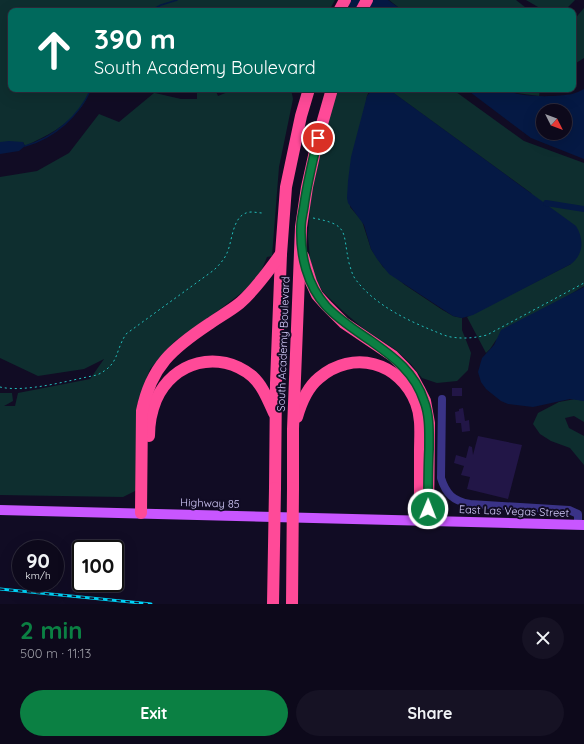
<!DOCTYPE html>
<meta charset="utf-8">
<style>
body{margin:0;font-family:Quicksand,sans-serif;background:#161224;color:#f1f3f6;height:100vh;display:flex;flex-direction:column;font-size:15px;white-space:nowrap}
*{box-sizing:border-box;margin:0}
p{font-size:13px;color:#9a9aa3}
.icon{flex:none;width:22px;height:22px;fill:none;stroke:currentColor;stroke-width:2;stroke-linecap:round;stroke-linejoin:round}
.map{position:relative;height:604px;overflow:hidden}
.side{display:flex;flex-direction:column;background:#0d091b;flex:1}
.side>*{flex:none}
.guide{position:absolute;left:8px;top:8px;width:568px;height:84px;border-radius:8px;box-shadow:0 4px 16px #0002,0 0 0 1px #2d2a3a;background:#00695c;color:#fff;overflow:hidden}
.needle{width:26px;rotate:132deg}
.controls{position:absolute;left:536px;top:104px;display:grid;gap:8px}
.controls a{display:grid;place-items:center;width:36px;height:36px;border-radius:50%;background:#0d091b;box-shadow:0 4px 16px #0002,0 0 0 1px #2d2a3a;font-size:20px}
.speed{position:absolute;left:12px;top:540px;display:flex;gap:8px;font-size:20px;font-weight:700;text-align:center}
.speed>*{display:grid;place-content:center;width:52px;height:52px;border-radius:50%;background:#0d091b;box-shadow:0 4px 16px #0002,0 0 0 1px #2d2a3a;line-height:1}
.speed small{font-size:10px;font-weight:400}
.speed .limit{border:2px solid #111;border-radius:6px;background:#fff;color:#111}
.pin{position:absolute;display:grid;place-items:center;width:34px;height:34px;color:#fff;margin:-17px;border:2px solid #fff;border-radius:50%;box-shadow:0 1px 4px #0007}
.me{position:absolute;width:44px;margin:-22px;rotate:1deg;stroke-linejoin:round;filter:drop-shadow(0 0 3px #0008)}
.turn{display:flex;align-items:center;gap:14px;height:84px;padding:0 20px;font-size:18px}
.turn .icon{width:52px;height:52px;stroke-width:2.5}
.turn b{display:block;font-size:28px;line-height:34px}
.round{display:grid;place-items:center;flex:none;width:42px;height:42px;border-radius:21px;background:#161224}
.summary{display:flex;align-items:center;justify-content:space-between;height:68px;padding:0 20px}
h1{font-size:24px;font-weight:700;line-height:30px;color:#0b8043}
.action{display:flex;gap:8px;margin-top:auto;padding:8px 20px}
.action a{flex:1;height:46px;border-radius:24px;background:#0b8043;color:#fff;font-size:16px;font-weight:700;line-height:46px;text-align:center}
.action a+a{background:#161224;color:#f1f3f6}
.map>svg:first-child{display:block}
.green{fill:#0e2e2f}
.water{fill:#051944;fill-rule:evenodd}
.lines{fill:none;stroke-linecap:round;stroke-linejoin:round}
.stream{stroke:#051944;stroke-width:1.5}
.canal{stroke:#051944;stroke-width:6}
.building{fill:#221647}
.path{stroke:#23bfbd;stroke-width:1;stroke-dasharray:2 3;stroke-linecap:butt}
.minor{stroke:#3a3387;stroke-width:8}
.major{stroke:#c856ff;stroke-width:10}
.highway{stroke:#ff4a98;stroke-width:12}
.rail-casing{stroke:#00d5fa;stroke-width:3}
.rail{stroke:#110c24;stroke-width:1.5;stroke-dasharray:4.5;stroke-linecap:butt}
.highway-bridge{stroke:#ff4a98;stroke-width:12}
.route-casing{stroke:#07532c;stroke-width:10}
.route{stroke:#0b8043;stroke-width:7}
.labels{text-anchor:middle;dominant-baseline:central;stroke-width:4;stroke-linejoin:round;paint-order:stroke}
.street-label{font-size:11px;fill:#d7cfff;stroke:#110c24}
</style>
<div class="map">
<svg width="584" height="604" viewBox="0 0 584 604">
<rect width="100%" height="100%" fill="#110c24"/>
<!-- green -->
<g class="green">
<path d="M 0,0 L 335,0 L 329,11 L 11,11 L 11,89 L 91,89 C 88,94 86,101 82,106 C 67,126 47,136 25,146 L 23,142 L 0,145 Z"/>
<path d="M 389,0 L 516,0 L 530,11 L 403,11 Z"/>
<path d="M 526,0 L 575,0 L 568,7 L 567,11 L 545,11 Z"/>
<path d="M 584,8 L 584,58 L 573,65 L 573,21 Z"/>
<path d="M 144,89 L 160,89 L 155,93 L 181,99 L 197,99 L 197,89 L 215,89 L 218,96 L 235,89 L 291,89 L 293,99 L 279,167 L 272,256 L 267,257 L 257,281 L 219,310 L 175,341 L 150,369 L 137,405 L 137,490 L 123,497 L 0,495 L 0,393 L 12,393 L 13,401 L 4,406 L 15,406 L 18,393 L 90,379 L 104,359 L 84,369 L 38,376 L 0,358 L 0,177 L 37,171 L 69,153 L 99,114 L 119,122 L 154,93 Z"/>
<path d="M 335,89 L 370,89 L 367,96 L 350,207 L 362,221 L 371,249 L 383,267 L 405,285 L 441,309 L 453,316 L 462,318 L 462,330 L 471,353 L 468,370 L 457,381 L 437,383 L 422,378 L 411,364 L 396,350 L 364,329 L 345,313 L 323,292 L 315,277 L 310,259 L 308,236 L 311,194 Z"/>
<path d="M 388,89 L 452,89 L 524,141 L 584,163 L 584,286 L 496,340 L 490,349 L 486,353 L 467,317 L 571,264 L 531,193 Z"/>
<path d="M 505,89 L 540,89 L 539,96 L 509,92 Z"/>
<path d="M 575,399 L 584,401 L 584,422 L 574,416 L 565,418 L 569,428 L 584,436 L 584,465 L 570,448 L 551,441 L 540,434 L 533,424 L 538,413 L 559,402 Z"/>
</g>
<!-- water -->
<g class="water">
<path d="M 341,0 L 388,0 L 403,11 L 356,11 Z"/>
<path d="M 373,89 L 387,89 L 391,91 L 576,226 C 584,239 584,254 571,264 L 473,315 L 462,318 L 453,316 L 389,274 L 377,259 L 371,249 L 364,225 L 348,203 L 347,198 L 348,181 L 351,157 L 367,96 Z"/>
<path d="M 466,89 L 505,89 C 517,98 557,97 572,94 C 576,93 580,91 584,89 L 584,159 L 531,138 ZM 543,111 L 565,111 L 565,133 L 543,133 Z"/>
<path d="M 9,141 L 23,142 L 25,146 L 19,151 L 0,154 L 0,142 Z"/>
<path d="M 584,287 L 584,401 L 570,399 L 533,407 L 508,404 L 501,401 L 486,389 L 481,382 L 478,372 L 482,358 L 494,345 L 501,330 Z"/>
</g>
<g class="lines">
<!-- stream -->
<g class="stream">
<path d="M 150,11 L 161,5 L 177,0"/>
<path d="M 25,146 C 54,138 79,116 91,89"/>
</g>
<!-- canal -->
<path class="canal" d="M 546,203 L 584,209"/>
</g>
<!-- building -->
<g class="building">
<rect x="452" y="388" width="10" height="8"/>
<path d="M 463,408 L 465,421 L 469,420 L 470,431 L 462,432 L 461,423 L 456,423 L 455,412 L 459,411 L 459,409 Z"/>
<path d="M 478,436 L 522,445 L 508,499 L 467,489 L 470,477 L 461,475 L 464,466 L 454,463 L 456,455 L 466,458 L 469,446 L 472,447 L 473,455 Z"/>
</g>
<g class="lines">
<!-- path -->
<g class="path">
<path d="M 313,218 C 350,225 342,231 349,263 C 351,269 352,275 356,280 C 374,304 406,320 434,331 C 439,333 445,336 451,337 C 464,339 474,338 487,335 L 584,283"/>
<path d="M 0,387 C 26,393 70,380 97,375 C 120,364 114,353 126,334 L 214,270 C 219,265 224,260 227,253 C 233,240 232,213 251,212 C 255,212 259,213 263,213"/>
</g>
<!-- minor -->
<path class="minor" d="M 442,399 L 441,478 C 446,494 453,501 470,504 L 569,510 L 578,514 L 578,525"/>
<!-- major -->
<path class="major" d="M 0,510 L 584,525"/>
<!-- highway -->
<g class="highway">
<path d="M 339,11 L 345,0"/>
<path d="M 361,11 L 367,0"/>
<path d="M 303,256 L 311,282 L 317,295 L 326,305 L 344,323 L 393,356 L 404,367 L 412,376 L 419,389 L 425,401 L 429,423 L 428,521"/>
<path d="M 297,417 C 301,403 308,387 319,378 C 353,349 400,362 416,403 C 422,418 420,435 420,451 C 420,474 420,497 420,521"/>
<path d="M 149,436 C 149,423 151,412 156,400 C 173,361 219,349 252,376 C 263,386 268,400 274,413"/>
<path d="M 275,488 L 276,383 L 281,254 L 286,187 L 301,116 L 309,89"/>
<path d="M 293,488 L 293,429 L 301,227 L 307,187 L 318,138 L 332,89"/>
<path d="M 141,513 L 142,411 C 151,366 173,348 209,324 C 219,317 230,311 240,303 C 257,288 268,271 281,254"/>
</g>
<!-- rail casing -->
<g class="rail-casing">
<path id="rail" d="M 0,589 L 151,604"/>
</g>
<!-- rail -->
<use href="#rail" class="rail"/>
<!-- highway-bridge -->
<g class="highway-bridge">
<path d="M 273,604 L 275,488"/>
<path d="M 292,604 L 293,488"/>
</g>
</g>
<g class="lines">
<!-- route casing -->
<g class="route-casing">
<path id="route" d="M 318,138 C 313,160 307,183 304,206 C 303,213 301,220 301,227 C 300,255 307,285 326,306 C 339,320 355,330 371,341 C 394,357 415,373 424,401 C 430,416 429,433 429,449 C 428,469 428,489 428,509"/>
</g>
<!-- route -->
<use href="#route" class="route"/>
</g>
<g class="labels">
<!-- street labels -->
<g class="street-label">
<text transform="translate(283 344) rotate(-88)">South Academy Boulevard</text>
<text transform="translate(210 503) rotate(2)">Highway 85</text>
<text transform="translate(514 511) rotate(2)">East Las Vegas Street</text>
</g>
</g>
</svg>
<div class="controls">
<a><svg class="needle" viewBox="-14 -14 28 28"><path d="M0-13l5 13h-10z" fill="#e53935"/><path d="M0 13l5-13h-10z" fill="#9a9aa3"/></svg></a>
</div>
<div class="speed"><div>90<small>km/h</small></div><div class="limit">100</div></div>
<div class="pin" style="left:318px;top:138px;background:#d93025"><svg class="icon" aria-label="arrive" viewBox="0 0 24 24"><path d="M6 21V4h12l-3 4 3 4H6"/></svg></div>
<svg class="me" style="left:428px;top:509px" viewBox="-20 -20 40 40"><circle r="17" fill="#0b8043" stroke="#fff" stroke-width="3"/><path d="M0-11L8 9 0 5-8 9z" fill="#fff"/></svg>
<div class="guide">
<div class="turn"><svg class="icon" aria-label="ahead" viewBox="0 0 24 24"><path d="M12 20V5M6 11l6-6 6 6"/></svg><div><b>390 m</b>South Academy Boulevard</div></div>
</div>
</div>
<section class="side">
<div class="summary"><div><h1>2 min</h1><p>500 m · 11:13</p></div><a class="round"><svg class="icon" aria-label="close" viewBox="0 0 24 24"><path d="M6 6l12 12M18 6L6 18"/></svg></a></div>
<div class="action"><a>Exit</a><a>Share</a></div>
</section>
